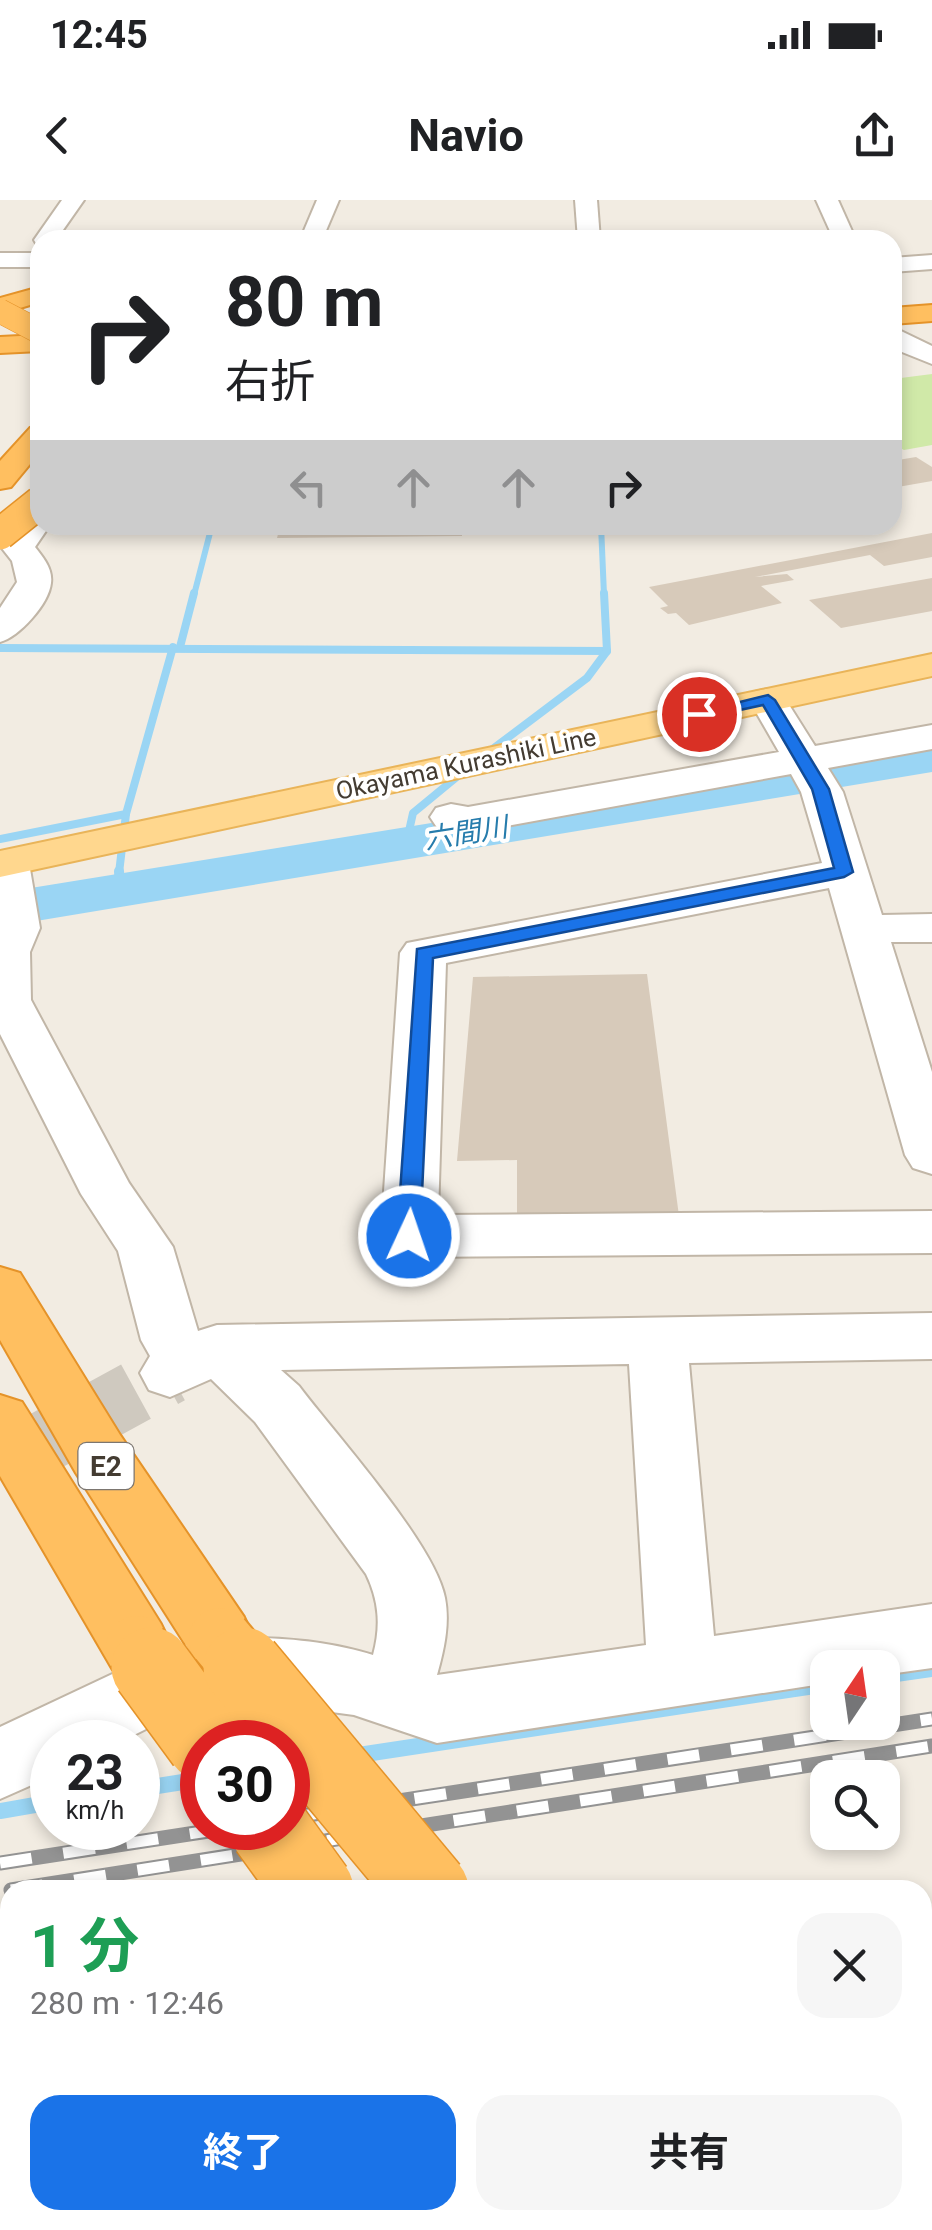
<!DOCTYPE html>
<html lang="ja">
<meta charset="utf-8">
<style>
body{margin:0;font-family:Roboto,"Noto Sans JP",sans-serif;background:#f6f6f6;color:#202124;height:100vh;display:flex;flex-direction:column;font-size:38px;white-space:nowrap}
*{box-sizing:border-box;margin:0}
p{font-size:32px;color:#757577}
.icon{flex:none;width:55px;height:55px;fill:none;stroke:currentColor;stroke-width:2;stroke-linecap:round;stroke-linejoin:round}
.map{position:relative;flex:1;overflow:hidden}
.sheet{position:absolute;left:0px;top:1680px;width:932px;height:350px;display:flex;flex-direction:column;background:#fff;border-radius:30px 30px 0 0;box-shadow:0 5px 15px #0003}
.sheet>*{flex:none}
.hud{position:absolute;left:30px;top:30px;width:872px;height:305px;border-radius:30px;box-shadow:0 5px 15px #0003;background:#fff;color:#202124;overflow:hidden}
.needle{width:65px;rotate:13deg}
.controls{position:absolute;left:810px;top:1450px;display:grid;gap:20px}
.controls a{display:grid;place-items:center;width:90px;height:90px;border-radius:20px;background:#fff;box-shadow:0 5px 15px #0003;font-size:50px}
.speed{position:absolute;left:30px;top:1520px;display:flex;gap:20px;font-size:50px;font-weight:700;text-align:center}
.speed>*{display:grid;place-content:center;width:130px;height:130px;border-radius:50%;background:#fff;box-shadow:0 5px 15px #0003;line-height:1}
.speed small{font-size:25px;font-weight:400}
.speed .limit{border:15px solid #d22;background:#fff;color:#111}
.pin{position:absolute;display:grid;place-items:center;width:85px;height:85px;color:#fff;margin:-42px;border:5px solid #fff;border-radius:50%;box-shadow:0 2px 10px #0007}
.me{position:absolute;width:110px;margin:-55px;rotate:3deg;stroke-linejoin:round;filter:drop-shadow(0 0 8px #0008)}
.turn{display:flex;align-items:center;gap:35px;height:210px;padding:0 30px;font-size:45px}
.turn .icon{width:130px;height:130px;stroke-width:2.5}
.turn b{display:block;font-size:70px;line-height:85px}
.lanes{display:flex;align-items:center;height:95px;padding:0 30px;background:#0003;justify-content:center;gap:50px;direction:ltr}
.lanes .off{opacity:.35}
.round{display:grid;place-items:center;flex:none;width:105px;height:105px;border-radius:30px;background:#f6f6f6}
.summary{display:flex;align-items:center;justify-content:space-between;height:170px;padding:0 30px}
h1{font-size:60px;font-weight:700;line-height:75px;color:#1e9e55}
.button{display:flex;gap:20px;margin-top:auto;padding:20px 30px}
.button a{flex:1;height:115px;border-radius:30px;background:#1a73e8;color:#fff;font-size:40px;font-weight:700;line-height:115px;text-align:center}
.button a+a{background:#f6f6f6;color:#202124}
.status{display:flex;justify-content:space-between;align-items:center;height:70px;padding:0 50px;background:#fff;direction:ltr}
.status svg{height:28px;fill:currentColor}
header{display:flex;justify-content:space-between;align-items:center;height:130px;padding:0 30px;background:#fff;font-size:45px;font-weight:700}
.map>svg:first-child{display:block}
.green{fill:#d0e9a8}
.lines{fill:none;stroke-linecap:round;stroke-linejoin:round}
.stream-far3{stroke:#9ad5f4;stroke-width:6}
.stream-far2{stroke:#9ad5f4;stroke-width:8}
.stream-far1{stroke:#9ad5f4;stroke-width:10}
.stream{stroke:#9ad5f4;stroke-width:16}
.river{fill:#9ad5f4;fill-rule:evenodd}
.building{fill:#d7caba}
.minor-tunnel{stroke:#cfc9bf;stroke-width:62;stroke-dasharray:62 31;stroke-linecap:butt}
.minor-casing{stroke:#c1b6a7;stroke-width:4}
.major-casing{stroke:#e9b459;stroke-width:4}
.highway-casing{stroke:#e59329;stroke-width:4}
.minor{fill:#fff;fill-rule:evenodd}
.major{fill:#ffd78e;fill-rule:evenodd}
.highway{fill:#ffbf60;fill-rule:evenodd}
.rail-casing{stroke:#939393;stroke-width:15}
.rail{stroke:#fff;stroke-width:11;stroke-dasharray:32;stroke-linecap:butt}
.highway-bridge-far3-casing{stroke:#e59329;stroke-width:25;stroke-linecap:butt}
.highway-bridge-far2-casing{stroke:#e59329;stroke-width:34;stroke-linecap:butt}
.highway-bridge-far1-casing{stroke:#e59329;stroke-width:66;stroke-linecap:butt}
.highway-bridge-casing{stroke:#e59329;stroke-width:82;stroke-linecap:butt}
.highway-bridge-far3{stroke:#ffbf60;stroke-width:24}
.highway-bridge-far2{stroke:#ffbf60;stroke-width:31}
.highway-bridge-far1{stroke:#ffbf60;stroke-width:62}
.highway-bridge{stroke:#ffbf60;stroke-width:79}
.route{fill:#1a73e8;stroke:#114b97;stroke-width:2.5}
.labels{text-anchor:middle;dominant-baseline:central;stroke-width:8;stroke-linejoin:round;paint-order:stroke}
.far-street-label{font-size:25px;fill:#443c32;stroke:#fff}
.far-water-label{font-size:28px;font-style:italic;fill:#267cac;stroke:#fff}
.shield{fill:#fff;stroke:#7c7670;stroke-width:2.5}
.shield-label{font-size:28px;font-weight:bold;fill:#443c32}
</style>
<div class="status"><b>12:45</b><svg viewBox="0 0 49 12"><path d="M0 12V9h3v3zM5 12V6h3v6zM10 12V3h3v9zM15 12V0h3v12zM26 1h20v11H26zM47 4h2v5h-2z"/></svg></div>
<header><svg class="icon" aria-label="back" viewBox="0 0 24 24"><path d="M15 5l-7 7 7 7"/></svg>Navio<svg class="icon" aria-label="share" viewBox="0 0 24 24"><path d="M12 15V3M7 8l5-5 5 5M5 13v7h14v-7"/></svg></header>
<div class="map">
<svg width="932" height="2030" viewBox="0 0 932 2030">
<rect width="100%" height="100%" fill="#f2ece2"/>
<!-- green -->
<path class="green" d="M 932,174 L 932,245 L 904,250 L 893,244 L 893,179 Z"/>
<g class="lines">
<!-- stream-far3 -->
<g class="stream-far3">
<path d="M 601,325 L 604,395"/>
<path d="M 194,395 L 212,325"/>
</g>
<!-- stream-far2 -->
<g class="stream-far2">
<path d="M 180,447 L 194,393"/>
<path d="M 0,448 L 607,451"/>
<path d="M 486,554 L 587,478 L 607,451 L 604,393"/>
<path d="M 0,639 L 126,614 L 173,447"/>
<path d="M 419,644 L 409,631 L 413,613 L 464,571"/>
<path d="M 119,673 L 126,614"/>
</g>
<!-- stream-far1 -->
<path class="stream-far1" d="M 119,671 L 120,690"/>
<!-- stream -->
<g class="stream">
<path d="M 882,1476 L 932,1469"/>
<path d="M 352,1556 L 828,1484"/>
<path d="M 138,1589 L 202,1579"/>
<path d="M 0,1611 L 52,1602"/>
</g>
<!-- river -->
<path class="river" d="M 932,542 L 932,572 L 0,727 L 0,693 Z"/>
</g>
<!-- building -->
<g class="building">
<path d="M 916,257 L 932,267 L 932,281 L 892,288 L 892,261 Z"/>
<path d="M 511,325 L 511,332 L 462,332 L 462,336 L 277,338 L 280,326 Z"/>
<path d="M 932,333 L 932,357 L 884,366 L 870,355 L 755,377 L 787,374 L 794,380 L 761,386 L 782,403 L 689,425 L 676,413 L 668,414 L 660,408 L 668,406 L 649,387 Z"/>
<path d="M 932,378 L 932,411 L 841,428 L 809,400 Z"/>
<path d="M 647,774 L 679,1016 L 517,1013 L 517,960 L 457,961 L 473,777 Z"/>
</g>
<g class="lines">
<!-- minor-tunnel -->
<path class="minor-tunnel" d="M 0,1266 L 170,1173"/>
<!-- minor casing -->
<g class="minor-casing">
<g id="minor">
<path d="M 62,0 L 84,0 L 56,40 L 40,40 L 40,46 L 37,45 L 34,40 Z"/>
<path d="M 317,0 L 339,0 L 322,40 L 300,40 Z"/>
<path d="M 575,0 L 597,0 L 600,40 L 578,40 Z"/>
<path d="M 816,0 L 838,0 L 856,40 L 834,40 Z"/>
<rect x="0" y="53" width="40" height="14"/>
<path d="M 932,55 L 932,69 L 892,72 L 892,58 Z"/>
<path d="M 901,131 L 932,146 L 932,164 L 892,148 L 892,132 Z"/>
<path d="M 40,307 L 40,325 L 50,325 L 35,347 C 43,357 53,369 51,383 C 49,404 19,437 0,442 L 0,408 L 17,382 L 12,361 L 1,347 L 29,310 Z"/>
<path d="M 768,489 L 781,492 L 815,546 L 932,525 L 932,549 L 828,568 L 843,592 L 882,715 L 932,714 L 932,742 L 891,742 L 932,872 L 932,974 L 913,968 L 905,955 L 829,688 L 446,763 L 438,1015 L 932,1011 L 932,1053 L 409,1057 L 389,1051 L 381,1036 L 400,753 L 407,743 L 822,663 L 801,592 L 791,574 L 468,633 L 436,626 L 430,617 L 436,608 L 451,604 L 468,607 L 779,552 L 749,500 L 755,492 Z"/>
<path d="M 7,650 L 22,654 L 29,663 L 40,728 L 30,752 L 31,800 L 129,983 L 173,1047 L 198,1131 L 217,1125 L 932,1113 L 932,1159 L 689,1163 L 714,1436 L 932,1404 L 932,1468 L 882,1475 L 882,1468 L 828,1468 L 828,1483 L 437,1543 L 354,1515 L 272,1504 L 188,1508 L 120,1542 L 52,1542 L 52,1576 L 0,1599 L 0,1527 L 157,1453 C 217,1430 312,1436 373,1455 C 381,1426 379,1401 366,1374 L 255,1222 L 211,1179 L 170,1197 L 149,1190 L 140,1173 L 150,1156 L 141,1140 L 118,1051 L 81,994 L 0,834 L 0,652 ZM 629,1164 L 646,1445 L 437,1475 C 444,1450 450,1424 445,1398 C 435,1344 335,1234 299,1186 L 281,1170 Z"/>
<rect x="922" y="1793" width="10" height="82"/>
<path d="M 922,1980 L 932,1984 L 932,2030 L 869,2030 L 868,2020 L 922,2020 Z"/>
<path d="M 450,2020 L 542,2020 L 546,2030 L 454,2030 Z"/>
</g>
</g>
<!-- major casing -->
<g class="major-casing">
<path id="major" d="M 932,454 L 932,476 L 0,677 L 0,651 Z"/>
</g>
<!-- highway casing -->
<g class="highway-casing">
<g id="highway">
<path d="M 40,87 L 40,102 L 0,114 L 0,98 Z"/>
<path d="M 932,105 L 932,121 L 892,124 L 892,108 Z"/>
<path d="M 40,135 L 40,151 L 0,153 L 0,137 Z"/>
<path d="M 40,225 L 40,252 L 11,287 L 0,289 L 0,261 L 30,228 Z"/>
<path d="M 0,1067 L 20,1073 L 120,1235 L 244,1417 L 254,1439 L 244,1461 L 220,1471 L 196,1461 L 76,1273 L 0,1140 Z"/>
<path d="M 0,1195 L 22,1202 L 161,1424 L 172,1447 L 161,1470 L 137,1479 L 113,1470 L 0,1276 Z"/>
<path d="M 545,2020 L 637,2020 L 641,2030 L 549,2030 Z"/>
<path d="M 670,2020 L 763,2020 L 767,2030 L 674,2030 Z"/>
</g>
</g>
<!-- minor -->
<use href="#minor" class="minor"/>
<!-- major -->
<use href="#major" class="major"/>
<!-- highway -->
<use href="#highway" class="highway"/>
<!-- rail casing -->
<g class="rail-casing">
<g id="rail">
<path d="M 288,1618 L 932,1519"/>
<path d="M 0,1663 L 228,1628"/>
<path d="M 11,1690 L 932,1546"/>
</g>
</g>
<!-- rail -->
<use href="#rail" class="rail"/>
<!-- highway-bridge-far3 casing -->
<g class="highway-bridge-far3-casing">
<path id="highway-bridge-far3" d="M 0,111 L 40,132"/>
</g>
<!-- highway-bridge-far2 casing -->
<g class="highway-bridge-far2-casing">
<path id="highway-bridge-far2" d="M 0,334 L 40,302"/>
</g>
<!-- highway-bridge-far1 casing -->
<g class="highway-bridge-far1-casing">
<g id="highway-bridge-far1">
<path d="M 220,1439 L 245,1469"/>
<path d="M 137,1447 L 153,1469"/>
</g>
</g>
<!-- highway-bridge casing -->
<g class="highway-bridge-casing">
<g id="highway-bridge">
<path d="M 151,1467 L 206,1542"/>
<path d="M 243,1467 L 429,1690"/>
<path d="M 269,1628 L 314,1690"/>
</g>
</g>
<!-- highway-bridge-far3 -->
<use href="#highway-bridge-far3" class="highway-bridge-far3"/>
<!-- highway-bridge-far2 -->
<use href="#highway-bridge-far2" class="highway-bridge-far2"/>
<!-- highway-bridge-far1 -->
<use href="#highway-bridge-far1" class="highway-bridge-far1"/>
<!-- highway-bridge -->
<use href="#highway-bridge" class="highway-bridge"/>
</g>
<!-- route -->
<path class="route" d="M 768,495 L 775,500 L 829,589 L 853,672 L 844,677 L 433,758 L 420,1036 L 409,1044 L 401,1042 L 397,1036 L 417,749 L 834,668 L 812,589 L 763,505 L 699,519 L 691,514 Z"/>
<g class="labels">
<!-- far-street labels -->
<g class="far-street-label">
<text transform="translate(466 564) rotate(-12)">Okayama Kurashiki Line</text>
</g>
<!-- far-water labels -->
<g class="far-water-label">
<text transform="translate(466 633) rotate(-9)">六間川</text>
</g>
<!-- shield labels -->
<rect class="shield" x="78.5" y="1243" width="55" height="46" rx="8"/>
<g class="shield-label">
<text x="106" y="1266">E2</text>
</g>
</g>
</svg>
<div class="controls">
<a><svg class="needle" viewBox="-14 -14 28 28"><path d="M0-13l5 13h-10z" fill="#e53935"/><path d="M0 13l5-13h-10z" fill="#757577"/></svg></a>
<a><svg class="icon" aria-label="search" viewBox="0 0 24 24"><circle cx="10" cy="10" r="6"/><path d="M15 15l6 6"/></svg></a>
</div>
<div class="speed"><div>23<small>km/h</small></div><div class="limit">30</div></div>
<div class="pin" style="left:699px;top:514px;background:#d93025"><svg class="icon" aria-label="arrive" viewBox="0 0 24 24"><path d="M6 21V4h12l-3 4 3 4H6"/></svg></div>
<svg class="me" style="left:409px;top:1036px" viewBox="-20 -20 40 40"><circle r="17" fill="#1a73e8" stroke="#fff" stroke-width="3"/><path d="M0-11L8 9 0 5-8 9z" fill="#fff"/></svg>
<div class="hud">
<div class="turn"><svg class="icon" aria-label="right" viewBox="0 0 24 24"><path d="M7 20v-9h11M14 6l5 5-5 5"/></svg><div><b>80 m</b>右折</div></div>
<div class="lanes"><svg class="icon off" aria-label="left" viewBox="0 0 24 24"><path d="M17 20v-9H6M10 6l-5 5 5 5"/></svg><svg class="icon off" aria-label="ahead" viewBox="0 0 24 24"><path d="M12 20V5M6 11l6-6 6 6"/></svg><svg class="icon off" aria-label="ahead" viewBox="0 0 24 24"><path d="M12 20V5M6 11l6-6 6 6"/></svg><svg class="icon" aria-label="right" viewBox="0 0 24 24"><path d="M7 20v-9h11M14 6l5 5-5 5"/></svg></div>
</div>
<section class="sheet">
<div class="summary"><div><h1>1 分</h1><p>280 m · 12:46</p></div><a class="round"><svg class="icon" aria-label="close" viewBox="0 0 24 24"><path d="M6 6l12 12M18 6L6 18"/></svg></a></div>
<div class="button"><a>終了</a><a>共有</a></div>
</section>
</div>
